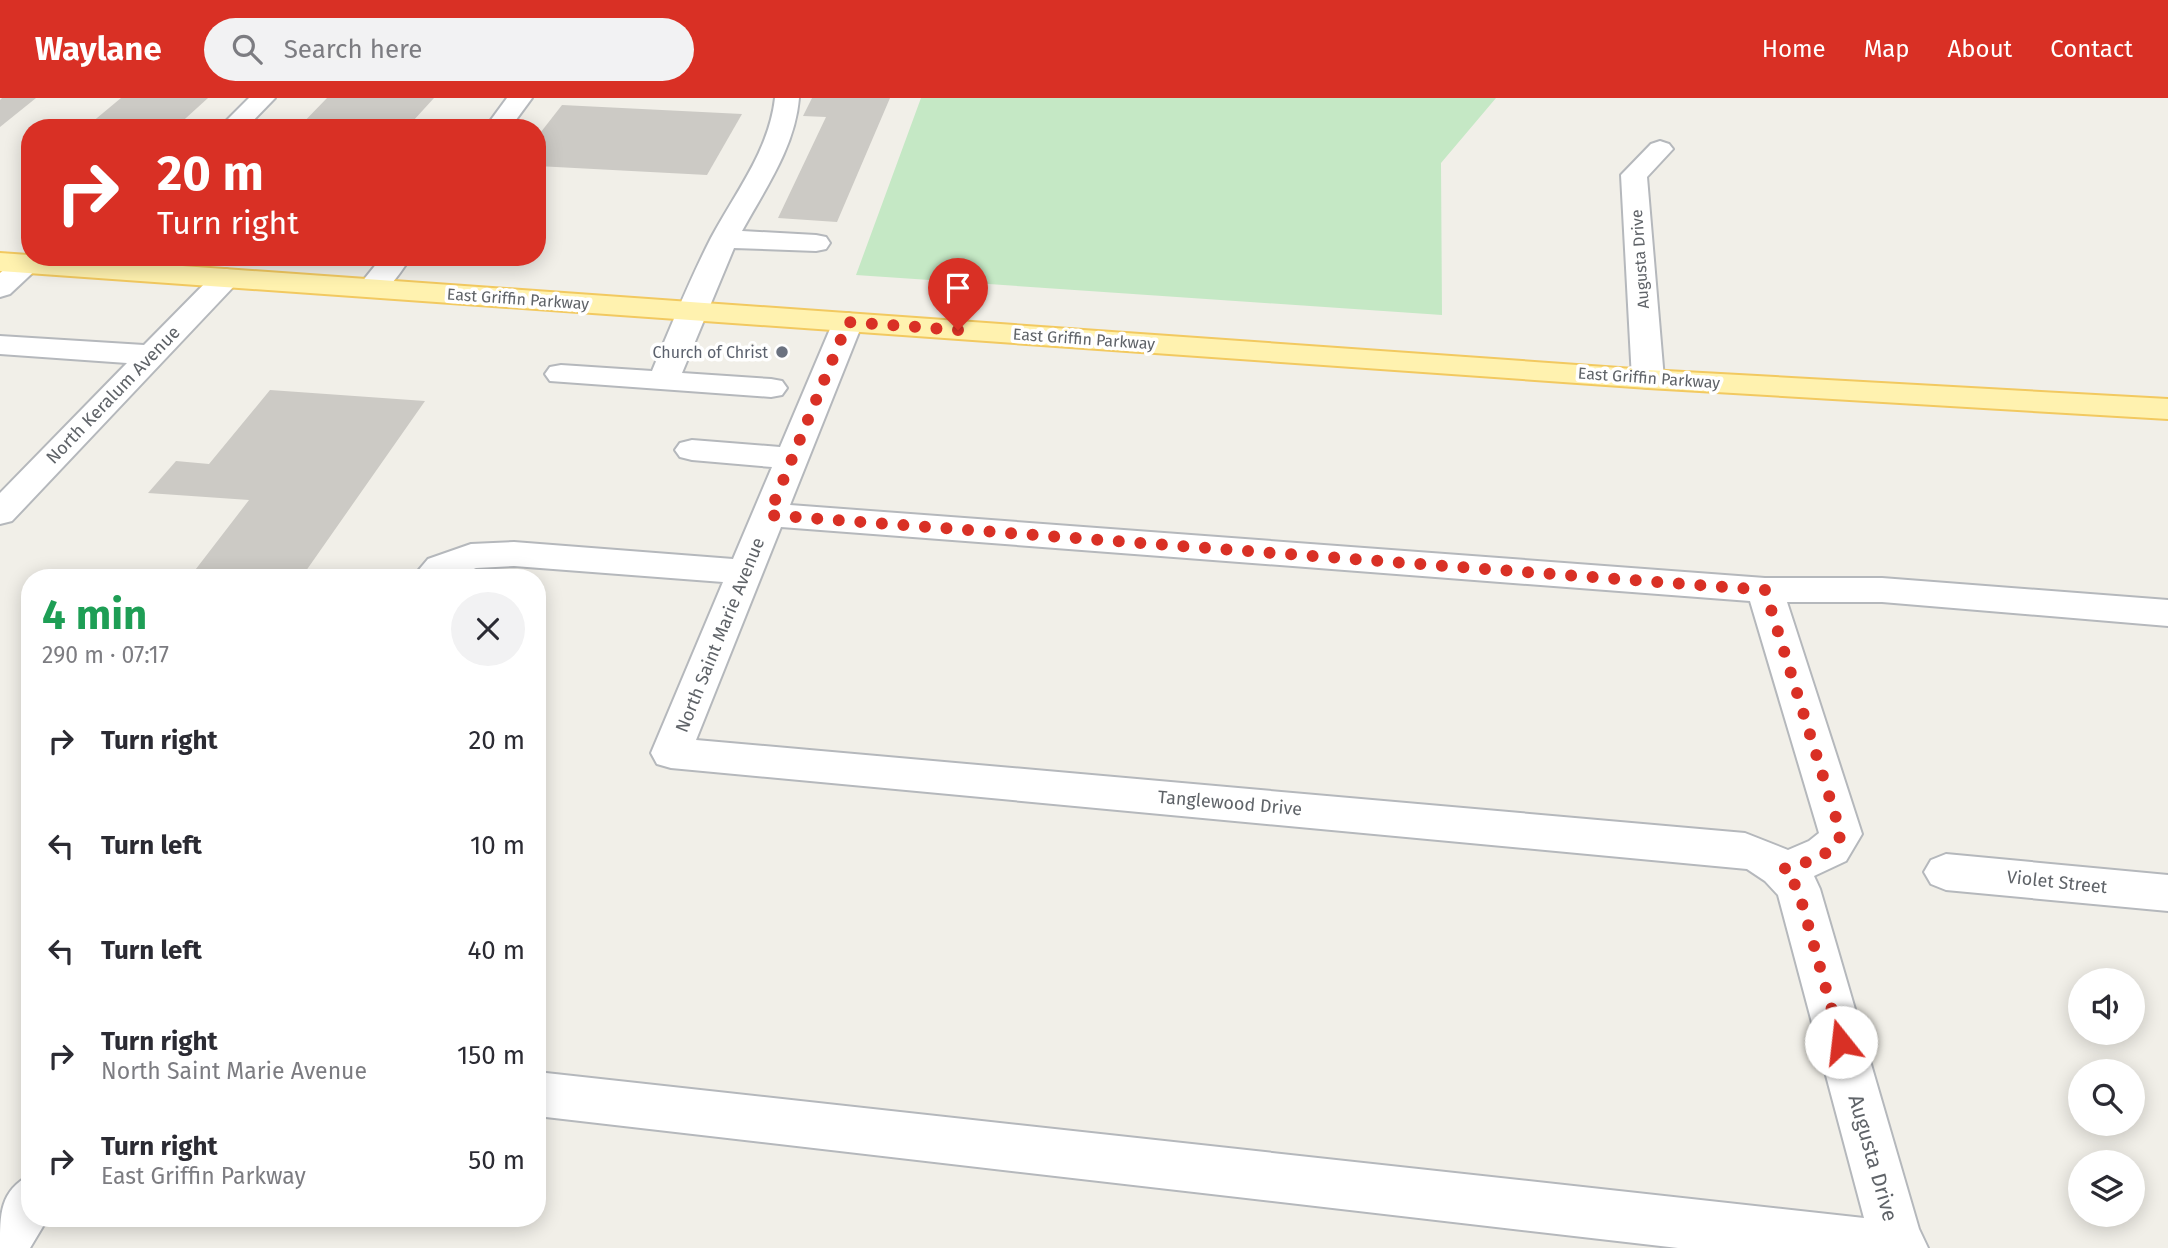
<!DOCTYPE html>
<meta charset="utf-8">
<style>
body{margin:0;font-family:"Fira Sans",sans-serif;background:#f2f2f3;color:#2b2b33;height:100vh;display:flex;flex-direction:column;font-size:26px;white-space:nowrap}
*{box-sizing:border-box;margin:0}
p{font-size:23px;color:#7c7c81}
.icon{flex:none;width:38px;height:38px;fill:none;stroke:currentColor;stroke-width:2;stroke-linecap:round;stroke-linejoin:round}
.map{position:relative;flex:1;overflow:hidden}
.sheet{position:absolute;left:21px;top:471px;width:525px;height:658px;display:flex;flex-direction:column;background:#fff;border-radius:28px;box-shadow:0 4px 18px #0003}
.sheet>*{flex:none}
.hud{position:absolute;left:21px;top:21px;width:525px;height:147px;border-radius:28px;box-shadow:0 4px 18px #0003;background:#d93025;color:#fff;overflow:hidden}
.tools{position:absolute;left:2068px;top:870px;display:grid;gap:14px}
.tools a{display:grid;place-items:center;width:77px;height:77px;border-radius:50%;background:#fff;box-shadow:0 4px 18px #0003;font-size:35px}
.pin{position:absolute;display:grid;place-items:center;width:60px;height:60px;color:#fff;margin:-72px -30px;border-radius:50% 50% 50% 0;rotate:-45deg;box-shadow:0 0 7px #0007}
.pin .icon{rotate:45deg}
.me{position:absolute;width:77px;margin:-38px;rotate:344deg;stroke-linejoin:round;filter:drop-shadow(0 0 5px #0008)}
.turn{display:flex;align-items:center;gap:24px;height:147px;padding:0 21px;font-size:32px}
.turn .icon{width:91px;height:91px;stroke-width:2.5}
.turn b{display:block;font-size:49px;line-height:60px}
.round{display:grid;place-items:center;flex:none;width:74px;height:74px;border-radius:37px;background:#f2f2f3}
.head{display:flex;align-items:center;justify-content:space-between;height:119px;padding:0 21px}
h1{font-size:42px;font-weight:700;line-height:52px;color:#1e9e55}
ul{padding:0;list-style:none}
li{display:flex;align-items:center;gap:21px;height:105px;padding:0 21px}
li div{flex:1}
li b{display:block;font-size:26px}
li em{font-style:normal}
header{display:flex;align-items:center;gap:42px;box-sizing:border-box;height:98px;padding:0 35px;background:#d93025;color:#fff}
header strong{font-size:33px}
nav{display:flex;gap:38px;margin-inline-start:auto;font-size:24px}
.search{width:490px;height:63px;background:#f2f2f3;display:flex;align-items:center;gap:18px;box-sizing:border-box;padding:0 24px;border-radius:38px;color:#7c7c81;font-size:26px}
.map>svg:first-child{display:block}
.green{fill:#c5e8c5}
.building{fill:#cccac5}
.lines{fill:none;stroke-linecap:round;stroke-linejoin:round}
.minor-casing{stroke:#b5b8bc;stroke-width:4}
.major-casing{stroke:#f2c960;stroke-width:4}
.minor{fill:#fff;fill-rule:evenodd}
.major{fill:#fff2af;fill-rule:evenodd}
.route{stroke:#d93025;stroke-width:12;stroke-dasharray:0 21.6}
.worship-dot{fill:#6b7280;stroke:#fff;stroke-width:2.5}
.labels{text-anchor:middle;dominant-baseline:central;stroke-width:7;stroke-linejoin:round;paint-order:stroke}
.far-street-label{font-size:16px;fill:#5f6368;stroke:#fff}
.far-worship-label{font-size:16px;fill:#5b616d;stroke:#fff;text-anchor:end}
.street-label{font-size:18px;fill:#5f6368;stroke:#fff}
.near-street-label{font-size:21px;fill:#5f6368;stroke:#fff}
</style>
<header>
<strong>Waylane</strong>
<div class="search"><svg class="icon" aria-label="search" viewBox="0 0 24 24"><circle cx="10" cy="10" r="6"/><path d="M15 15l6 6"/></svg>Search here</div>
<nav><a>Home</a><a>Map</a><a>About</a><a>Contact</a></nav>
</header>
<div class="map">
<svg width="2168" height="1150" viewBox="0 0 2168 1150">
<rect width="100%" height="100%" fill="#f1efe8"/>
<!-- green -->
<path class="green" d="M 921,0 L 1496,0 L 1441,65 L 1442,217 L 856,177 Z"/>
<!-- building -->
<g class="building">
<path d="M 2,0 L 36,0 L 0,29 L 0,2 Z"/>
<path d="M 121,0 L 208,0 L 175,30 L 85,30 Z"/>
<path d="M 327,0 L 434,0 L 413,23 L 447,25 L 443,30 L 298,30 Z"/>
<path d="M 812,0 L 890,0 L 837,124 L 778,120 L 826,19 L 803,18 Z"/>
<path d="M 562,7 L 742,16 L 707,77 L 537,68 L 537,39 Z"/>
<path d="M 270,292 L 425,303 L 301,480 L 189,480 L 249,402 L 148,395 L 176,363 L 209,366 Z"/>
</g>
<g class="lines">
<!-- minor casing -->
<g class="minor-casing">
<g id="minor">
<path d="M 249,0 L 275,0 L 246,30 L 219,30 Z"/>
<path d="M 507,0 L 532,0 L 510,30 L 485,30 Z"/>
<path d="M 775,0 L 799,0 C 795,49 765,91 742,133 L 816,137 L 826,139 L 830,145 L 826,151 L 816,153 L 734,150 L 682,275 L 771,281 L 782,283 L 787,290 L 782,297 L 771,299 L 550,283 L 545,276 L 550,269 L 561,267 L 652,273 C 671,228 689,183 711,140 C 735,95 769,53 775,0 Z"/>
<path d="M 1660,43 L 1669,46 L 1673,51 L 1647,79 L 1664,281 L 1659,288 L 1648,290 L 1637,288 L 1632,281 L 1621,77 L 1651,46 Z"/>
<path d="M 28,157 L 38,160 L 42,166 L 10,196 L 0,199 L 0,175 L 18,160 Z"/>
<path d="M 155,159 L 185,159 C 175,174 164,186 145,181 L 141,175 Z"/>
<path d="M 382,159 L 411,159 C 398,177 386,202 362,196 L 357,190 Z"/>
<path d="M 226,171 L 236,174 L 240,180 L 236,186 L 12,423 L 0,426 L 0,395 L 127,265 L 0,256 L 0,238 L 144,247 L 216,174 Z"/>
<path d="M 848,215 L 859,218 L 863,224 L 790,407 L 1765,480 L 1882,480 L 2168,502 L 2168,528 L 1882,504 L 1787,504 L 1862,736 L 1846,763 L 1814,778 L 1820,791 L 1919,1131 L 1928,1150 L 1678,1150 L 537,1018 L 537,974 L 1864,1120 L 1778,797 L 1765,783 L 1747,771 L 671,670 L 657,666 L 651,655 L 723,484 L 514,468 L 476,470 L 453,480 L 412,480 L 428,461 L 471,446 L 514,444 L 733,461 L 772,369 L 692,362 L 680,359 L 675,352 L 680,345 L 692,342 L 780,349 L 833,224 L 837,218 ZM 781,429 L 1750,503 L 1819,735 L 1809,743 L 1788,752 L 1745,735 L 696,642 Z"/>
<path d="M 1946,756 L 2168,777 L 2168,813 L 1946,792 L 1931,786 L 1924,774 L 1931,762 Z"/>
<path d="M 30,1077 L 30,1120 L 48,1120 L 30,1150 L 0,1150 C 0,1115 0,1093 30,1077 Z"/>
</g>
</g>
<!-- major casing -->
<g class="major-casing">
<path id="major" d="M 0,155 L 1648,272 L 2168,301 L 2168,321 L 1648,290 L 0,173 Z"/>
</g>
<!-- minor -->
<use href="#minor" class="minor"/>
<!-- major -->
<use href="#major" class="major"/>
</g>
<g class="lines">
<!-- route -->
<path class="route" d="M 958,232 L 848,224 L 769,417 L 1765,492 L 1841,736 C 1832,760 1805,764 1783,771 L 1798,791 L 1841,944"/>
</g>
<!-- markers -->
<circle class="worship-dot" cx="782" cy="254" r="7"/>
<g class="labels">
<!-- far-street labels -->
<g class="far-street-label">
<text transform="translate(1640 161) rotate(-94)">Augusta Drive</text>
<text transform="translate(518 201) rotate(4)">East Griffin Parkway</text>
<text transform="translate(1084 241) rotate(4)">East Griffin Parkway</text>
<text transform="translate(1649 280) rotate(4)">East Griffin Parkway</text>
</g>
<!-- far-worship labels -->
<g class="far-worship-label">
<text x="768" y="254">Church of Christ</text>
</g>
<!-- street labels -->
<g class="street-label">
<text transform="translate(113 297) rotate(-46)">North Keralum Avenue</text>
<text transform="translate(720 537) rotate(-68)">North Saint Marie Avenue</text>
<text transform="translate(1230 705) rotate(5)">Tanglewood Drive</text>
<text transform="translate(2057 784) rotate(6)">Violet Street</text>
</g>
<!-- near-street labels -->
<g class="near-street-label">
<text transform="translate(1873 1060) rotate(74)">Augusta Drive</text>
</g>
</g>
</svg>
<div class="tools">
<a><svg class="icon" aria-label="sound" viewBox="0 0 24 24"><path d="M4 9h4l5-4v14l-5-4H4zM17 9q2 3 0 6"/></svg></a>
<a><svg class="icon" aria-label="search" viewBox="0 0 24 24"><circle cx="10" cy="10" r="6"/><path d="M15 15l6 6"/></svg></a>
<a><svg class="icon" aria-label="layers" viewBox="0 0 24 24"><path d="M12 4l9 5-9 5-9-5zM3 14l9 5 9-5"/></svg></a>
</div>
<div class="pin" style="left:958px;top:232px;background:#d93025"><svg class="icon" aria-label="arrive" viewBox="0 0 24 24"><path d="M6 21V4h12l-3 4 3 4H6"/></svg></div>
<svg class="me" style="left:1841px;top:944px" viewBox="-20 -20 40 40"><circle r="19" fill="#fff"/><path d="M0-13L10 11 0 6-10 11z" fill="#d93025"/></svg>
<div class="hud">
<div class="turn"><svg class="icon" aria-label="right" viewBox="0 0 24 24"><path d="M7 20v-9h11M14 6l5 5-5 5"/></svg><div><b>20 m</b>Turn right</div></div>
</div>
<section class="sheet">
<div class="head"><div><h1>4 min</h1><p>290 m · 07:17</p></div><a class="round"><svg class="icon" aria-label="close" viewBox="0 0 24 24"><path d="M6 6l12 12M18 6L6 18"/></svg></a></div>
<ul>
<li><svg class="icon" aria-label="right" viewBox="0 0 24 24"><path d="M7 20v-9h11M14 6l5 5-5 5"/></svg><div><b>Turn right</b></div><em>20 m</em></li>
<li><svg class="icon" aria-label="left" viewBox="0 0 24 24"><path d="M17 20v-9H6M10 6l-5 5 5 5"/></svg><div><b>Turn left</b></div><em>10 m</em></li>
<li><svg class="icon" aria-label="left" viewBox="0 0 24 24"><path d="M17 20v-9H6M10 6l-5 5 5 5"/></svg><div><b>Turn left</b></div><em>40 m</em></li>
<li><svg class="icon" aria-label="right" viewBox="0 0 24 24"><path d="M7 20v-9h11M14 6l5 5-5 5"/></svg><div><b>Turn right</b><p>North Saint Marie Avenue</p></div><em>150 m</em></li>
<li><svg class="icon" aria-label="right" viewBox="0 0 24 24"><path d="M7 20v-9h11M14 6l5 5-5 5"/></svg><div><b>Turn right</b><p>East Griffin Parkway</p></div><em>50 m</em></li>
</ul>
</section>
</div>
